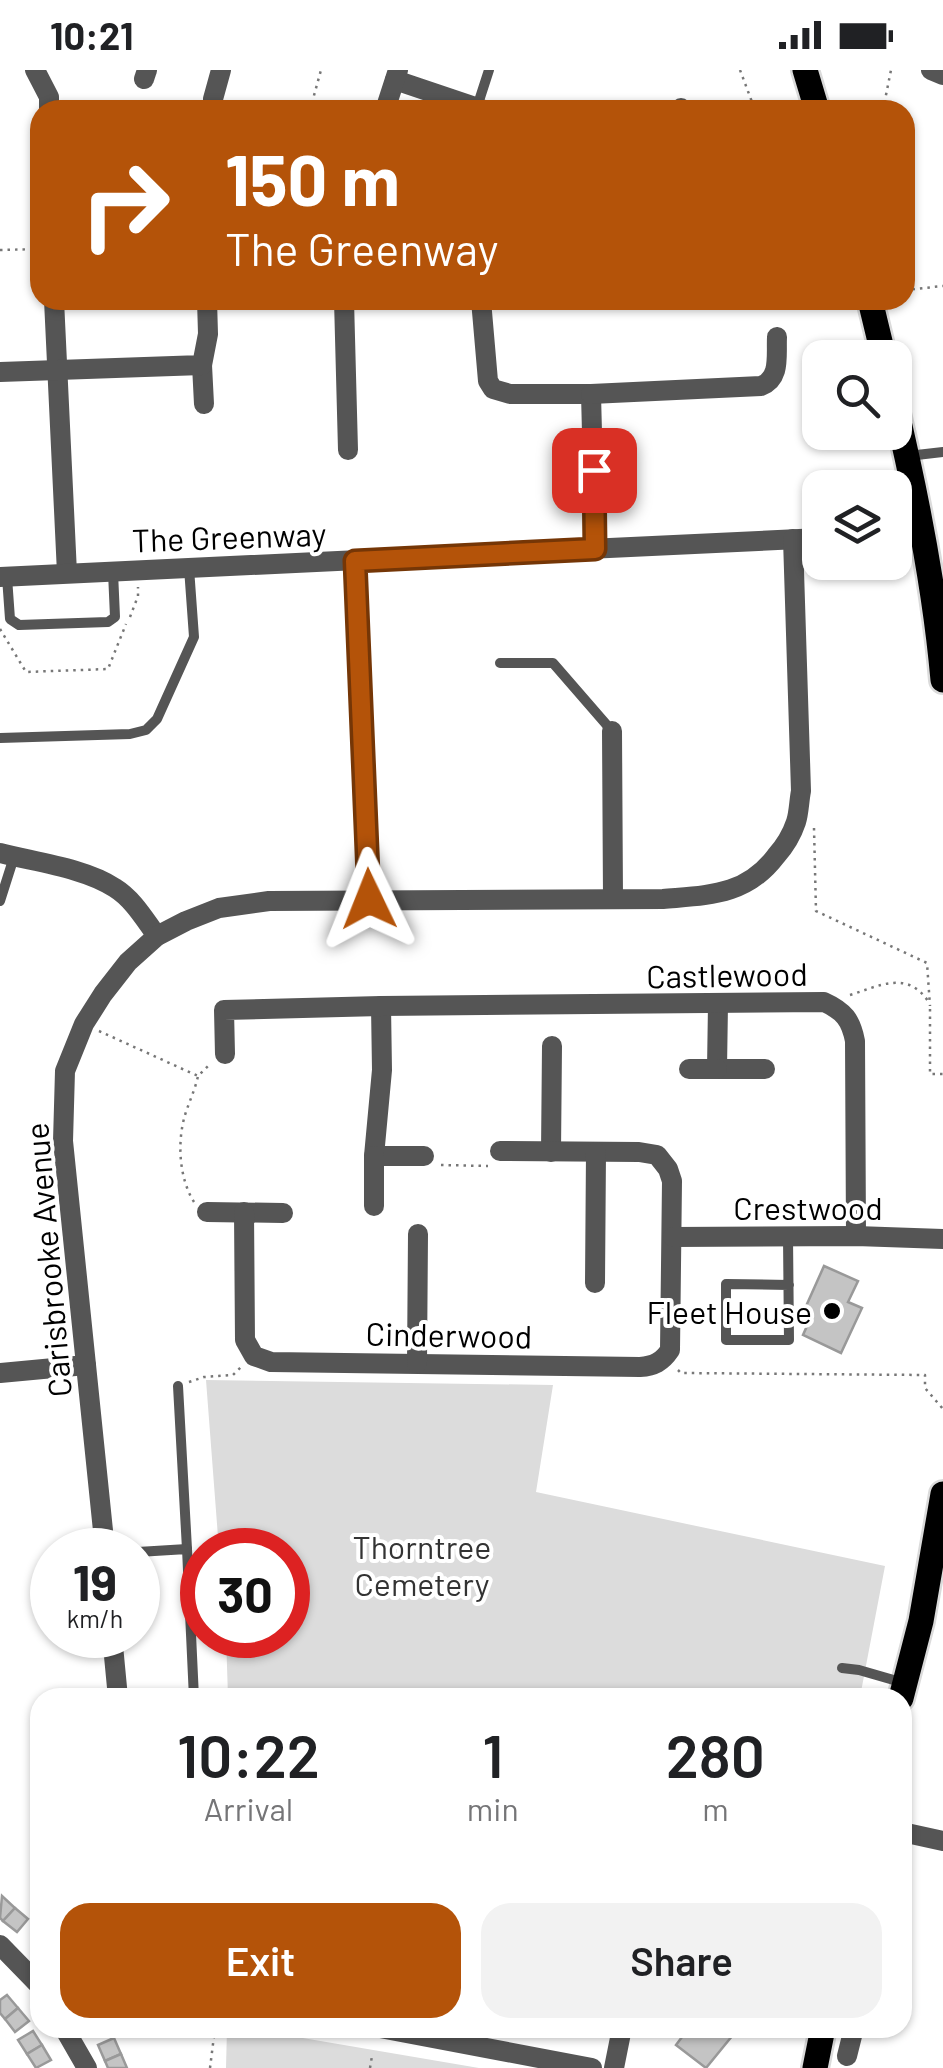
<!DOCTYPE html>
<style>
body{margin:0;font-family:Barlow,sans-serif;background:#f2f2f2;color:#202124;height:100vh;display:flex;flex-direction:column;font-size:38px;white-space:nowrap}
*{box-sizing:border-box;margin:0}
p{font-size:32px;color:#757577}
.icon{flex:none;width:55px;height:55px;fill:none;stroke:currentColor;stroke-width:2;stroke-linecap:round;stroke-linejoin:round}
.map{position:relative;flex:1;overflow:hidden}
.sheet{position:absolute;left:30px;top:1618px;width:882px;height:350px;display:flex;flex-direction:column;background:#fff;border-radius:30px;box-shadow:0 2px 8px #0004}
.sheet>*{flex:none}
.hud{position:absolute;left:30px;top:30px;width:885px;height:210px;border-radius:30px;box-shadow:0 2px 8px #0004;background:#b45309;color:#fff;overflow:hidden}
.controls{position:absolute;left:802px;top:270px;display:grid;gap:20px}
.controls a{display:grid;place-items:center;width:110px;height:110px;border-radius:20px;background:#fff;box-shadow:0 2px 8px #0004;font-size:50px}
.speed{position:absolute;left:30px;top:1458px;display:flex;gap:20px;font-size:50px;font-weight:700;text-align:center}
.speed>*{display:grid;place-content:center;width:130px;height:130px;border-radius:50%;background:#fff;box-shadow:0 2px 8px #0004;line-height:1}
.speed small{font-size:25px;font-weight:400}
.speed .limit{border:15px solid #d22;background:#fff;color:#111}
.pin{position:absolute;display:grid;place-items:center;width:85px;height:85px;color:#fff;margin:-42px;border-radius:20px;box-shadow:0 5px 15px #0006}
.me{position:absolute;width:110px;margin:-55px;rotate:358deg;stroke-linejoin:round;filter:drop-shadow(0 0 8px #0008)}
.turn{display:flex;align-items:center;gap:35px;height:210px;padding:0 30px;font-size:45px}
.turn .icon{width:130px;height:130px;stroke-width:2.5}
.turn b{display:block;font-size:70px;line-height:85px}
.eta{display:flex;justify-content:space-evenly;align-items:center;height:170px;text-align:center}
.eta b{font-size:60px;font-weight:600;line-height:70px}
.action{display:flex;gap:20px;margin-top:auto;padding:20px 30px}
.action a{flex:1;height:115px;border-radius:30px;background:#b45309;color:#fff;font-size:40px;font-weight:600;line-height:115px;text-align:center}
.action a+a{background:#f2f2f2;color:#202124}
.status{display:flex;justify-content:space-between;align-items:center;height:70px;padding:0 50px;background:#fff;direction:ltr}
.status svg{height:28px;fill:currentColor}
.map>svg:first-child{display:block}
.green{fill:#dcdcdc}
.building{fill:#c4c4c4;stroke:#999;stroke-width:2.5}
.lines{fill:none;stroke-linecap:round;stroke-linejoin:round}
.primary-casing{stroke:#dbdbdb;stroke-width:30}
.path{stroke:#777;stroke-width:2.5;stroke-dasharray:2.5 5;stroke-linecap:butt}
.lane{stroke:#555;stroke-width:10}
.street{stroke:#555;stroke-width:20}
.primary{stroke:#000;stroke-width:25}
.route-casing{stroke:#753606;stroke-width:25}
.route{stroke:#b45309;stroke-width:18}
.poi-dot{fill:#000;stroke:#fff;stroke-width:4}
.labels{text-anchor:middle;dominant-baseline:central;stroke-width:8;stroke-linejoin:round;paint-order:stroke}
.street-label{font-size:32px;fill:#000;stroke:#fff}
.poi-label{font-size:32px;fill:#000;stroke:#fff;text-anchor:end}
.park-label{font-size:32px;fill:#333;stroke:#fff}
</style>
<div class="status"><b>10:21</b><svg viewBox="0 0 49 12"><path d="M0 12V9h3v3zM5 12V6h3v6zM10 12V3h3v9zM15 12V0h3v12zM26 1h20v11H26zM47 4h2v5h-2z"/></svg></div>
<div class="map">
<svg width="943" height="1998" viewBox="0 0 943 1998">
<rect width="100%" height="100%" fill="#fff"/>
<!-- green -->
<g class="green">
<path d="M 206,1310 L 553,1315 L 536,1422 L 885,1496 L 860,1627 L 228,1627 L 226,1565 L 288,1565 L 288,1480 L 219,1480 Z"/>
<path d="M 227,1958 L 244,1958 L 479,1998 L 226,1998 Z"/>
</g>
<!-- building -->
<g class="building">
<path d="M 824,1196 L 858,1211 L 848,1232 L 862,1238 L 841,1283 L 803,1265 L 811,1247 L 803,1243 Z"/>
<path d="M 2,1826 L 15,1838 L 3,1851 L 0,1848 Z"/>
<path d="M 15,1838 L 28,1849 L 17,1862 L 3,1851 Z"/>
<path d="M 7,1925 L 18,1938 L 5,1949 L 0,1943 L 0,1930 Z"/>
<path d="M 18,1938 L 29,1951 L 15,1962 L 5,1949 Z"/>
<path d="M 686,1958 L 734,1958 L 737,1960 L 706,1998 L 676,1975 L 688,1959 Z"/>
<path d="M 33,1961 L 42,1975 L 27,1984 L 18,1970 Z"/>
<path d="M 114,1968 L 121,1984 L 105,1991 L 98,1975 Z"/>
<path d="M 42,1975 L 51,1990 L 36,1998 L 27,1984 Z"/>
<path d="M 121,1984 L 127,1998 L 108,1998 L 105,1991 Z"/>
</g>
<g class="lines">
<!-- primary casing -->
<g class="primary-casing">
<g id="primary">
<path d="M 805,0 L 817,40"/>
<path d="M 870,230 L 884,288"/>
<path d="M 895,335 C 916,423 935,519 943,610"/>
<path d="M 901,1628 L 921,1551 L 943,1424"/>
<path d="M 815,1998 L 823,1958"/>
</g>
</g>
<!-- path -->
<g class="path">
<path d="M 740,0 L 755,40"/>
<path d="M 310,40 L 321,0"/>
<path d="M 883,40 L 891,0"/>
<path d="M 0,180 L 40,179"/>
<path d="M 905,220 L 943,216"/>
<path d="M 130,547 L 138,526 L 138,517"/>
<path d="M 0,559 L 26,602 L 108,599 L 126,554"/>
<path d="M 814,758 L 816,841 L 927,893 L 930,936"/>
<path d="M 850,925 C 879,916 907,900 928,931"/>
<path d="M 930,939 L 930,1004 L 943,1004"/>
<path d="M 99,961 L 198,1006 L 211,993"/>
<path d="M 441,1095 L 488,1096"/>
<path d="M 194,1132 C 179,1108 177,1072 185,1045 C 189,1032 195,1020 198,1006"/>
<path d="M 678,1300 L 681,1303 L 925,1305 L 925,1318 L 943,1339"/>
<path d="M 189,1312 L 204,1307 L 233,1305 L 241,1297"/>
<path d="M 318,1958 L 353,1963 L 358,1958"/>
<path d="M 210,1998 L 215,1958"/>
<path d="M 370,1998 L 372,1986"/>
</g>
<!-- lane -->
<g class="lane">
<path d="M 477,37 L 489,0"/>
<path d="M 908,386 L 943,382"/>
<path d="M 7,507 L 10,549 L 19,555 L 108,552 L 115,547 L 113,502"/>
<path d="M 500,593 L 553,593 L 612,661"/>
<path d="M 0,668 L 130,664 L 146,660 L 157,649 L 194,567 L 189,498"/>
<path d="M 0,831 L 14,787"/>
<path d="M 788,1167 L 789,1270 L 726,1270 L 726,1214 L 789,1215"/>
<path d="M 178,1316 L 187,1479"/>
<path d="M 138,1482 L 187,1479 L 194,1628"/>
<path d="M 842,1598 L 859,1600 L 904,1613"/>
<path d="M 642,1958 L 651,1958"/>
</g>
<!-- street -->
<g class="street">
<path d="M 35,0 L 49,27 L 49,40"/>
<path d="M 931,0 L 943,5"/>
<path d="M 144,9 L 147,0"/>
<path d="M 395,10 L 484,40"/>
<path d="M 213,40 L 213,29 L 221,0"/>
<path d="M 385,40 L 398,0"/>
<path d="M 681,40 L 681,38"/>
<path d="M 54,230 L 67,503"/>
<path d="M 344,230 L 348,380"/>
<path d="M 481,230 L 488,311 L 493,319 L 510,324 L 591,324 L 595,479"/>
<path d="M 202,295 L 204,334"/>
<path d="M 0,302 L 202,295 L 208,264 L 207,230"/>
<path d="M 591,324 L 761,316 C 781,308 776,286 777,267"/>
<path d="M 895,465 L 921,463"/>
<path d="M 355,491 L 369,829"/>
<path d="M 0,507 L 820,468"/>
<path d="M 612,661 L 613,828"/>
<path d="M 0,783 C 35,792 85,798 115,818 C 133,829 145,850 157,866"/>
<path d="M 718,934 L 717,999 L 765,999"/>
<path d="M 381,936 L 382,1000 L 374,1086 L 424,1086"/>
<path d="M 225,984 L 224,940 L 381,936 L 824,932 C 844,941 851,950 855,971 L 856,1166"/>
<path d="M 689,999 L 717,999"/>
<path d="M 551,1082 L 552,976"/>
<path d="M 374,1086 L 374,1136"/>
<path d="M 207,1142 L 283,1143"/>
<path d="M 244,1142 L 245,1270 L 254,1286 L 271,1292 L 640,1297 C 654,1296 662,1292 670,1280 L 672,1111 L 668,1099 L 657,1085 L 639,1082 L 500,1081"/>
<path d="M 673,1167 L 856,1166 L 943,1169"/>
<path d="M 595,1213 L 596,1082"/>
<path d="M 417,1293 L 418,1164"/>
<path d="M 0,1303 L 86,1295"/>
<path d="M 105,1480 L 63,1071 L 65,1001 L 84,954 L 103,924 L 128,892 L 157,866 L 186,851 L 219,838 L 269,831 L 663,829 C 708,825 746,826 776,786 C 784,777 792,764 796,752 C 799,743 799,731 801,721 L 793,469"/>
<path d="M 112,1565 L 118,1628"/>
<path d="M 902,1762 L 943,1771"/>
<path d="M 0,1875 L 40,1916"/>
<path d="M 64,1958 L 87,1998"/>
<path d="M 380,1958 L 592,1998"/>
<path d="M 847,1986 L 854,1958"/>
<path d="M 614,1998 L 622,1958"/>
</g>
<!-- primary -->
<use href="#primary" class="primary"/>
</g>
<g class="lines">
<!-- route casing -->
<g class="route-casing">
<path id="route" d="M 369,829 L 355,491 L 595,479 L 594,400"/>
</g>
<!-- route -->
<use href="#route" class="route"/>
</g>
<!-- markers -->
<circle class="poi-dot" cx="832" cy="1241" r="10"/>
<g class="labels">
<!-- street labels -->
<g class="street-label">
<text transform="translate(229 466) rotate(-2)">The Greenway</text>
<text transform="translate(727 904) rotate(-1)">Castlewood</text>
<text x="808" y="1137">Crestwood</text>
<text transform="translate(47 1190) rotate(-95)">Carisbrooke Avenue</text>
<text transform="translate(449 1264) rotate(1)">Cinderwood</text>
</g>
<!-- poi labels -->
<g class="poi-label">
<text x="812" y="1241">Fleet House</text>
</g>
<!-- park labels -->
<g class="park-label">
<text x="422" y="1476">Thorntree<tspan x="422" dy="37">Cemetery</tspan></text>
</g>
</g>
</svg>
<div class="controls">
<a><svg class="icon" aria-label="search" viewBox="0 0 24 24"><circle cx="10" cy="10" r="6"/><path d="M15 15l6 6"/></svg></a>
<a><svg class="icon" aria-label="layers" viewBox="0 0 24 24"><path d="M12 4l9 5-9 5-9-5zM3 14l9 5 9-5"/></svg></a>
</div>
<div class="speed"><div>19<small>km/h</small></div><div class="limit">30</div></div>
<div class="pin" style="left:594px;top:400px;background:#d93025"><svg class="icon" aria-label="arrive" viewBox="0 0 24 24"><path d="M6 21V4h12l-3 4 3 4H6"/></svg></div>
<svg class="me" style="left:369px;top:829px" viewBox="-20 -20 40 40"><path d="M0-17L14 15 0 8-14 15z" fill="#b45309" stroke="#fff" stroke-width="4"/></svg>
<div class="hud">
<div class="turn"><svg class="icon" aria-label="right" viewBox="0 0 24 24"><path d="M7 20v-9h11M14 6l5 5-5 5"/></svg><div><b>150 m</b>The Greenway</div></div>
</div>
<section class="sheet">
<div class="eta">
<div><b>10:22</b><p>Arrival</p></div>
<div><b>1</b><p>min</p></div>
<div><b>280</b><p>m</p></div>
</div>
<div class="action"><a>Exit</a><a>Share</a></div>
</section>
</div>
